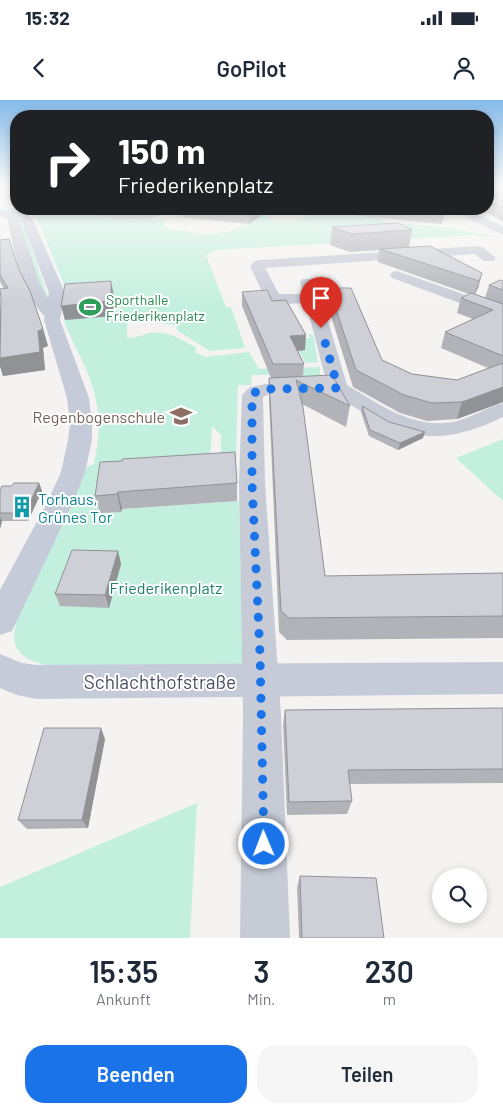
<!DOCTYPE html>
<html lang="de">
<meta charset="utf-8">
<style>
body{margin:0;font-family:Barlow,sans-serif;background:#f6f6f7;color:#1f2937;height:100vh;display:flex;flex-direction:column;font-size:19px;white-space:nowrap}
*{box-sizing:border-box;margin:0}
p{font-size:16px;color:#747a83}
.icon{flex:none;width:28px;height:28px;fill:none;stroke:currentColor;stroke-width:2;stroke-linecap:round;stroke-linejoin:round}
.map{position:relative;height:838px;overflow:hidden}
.side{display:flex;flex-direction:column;background:#fff;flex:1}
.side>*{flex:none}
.banner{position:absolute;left:10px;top:10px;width:484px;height:105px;border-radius:20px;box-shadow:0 2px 8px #0003;background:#202124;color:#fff;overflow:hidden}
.tools{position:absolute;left:432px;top:768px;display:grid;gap:10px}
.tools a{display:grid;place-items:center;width:55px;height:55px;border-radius:50%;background:#fff;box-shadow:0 2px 8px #0003;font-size:25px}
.pin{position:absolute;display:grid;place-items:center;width:42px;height:42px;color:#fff;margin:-51px -21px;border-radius:50% 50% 50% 0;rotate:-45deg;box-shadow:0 0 5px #0007}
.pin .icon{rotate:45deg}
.me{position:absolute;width:55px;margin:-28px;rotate:359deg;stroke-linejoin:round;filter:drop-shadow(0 0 4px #0008)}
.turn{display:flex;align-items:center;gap:18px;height:105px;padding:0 25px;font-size:22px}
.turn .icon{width:65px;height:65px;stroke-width:2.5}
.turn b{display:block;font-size:35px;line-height:42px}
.eta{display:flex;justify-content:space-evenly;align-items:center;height:85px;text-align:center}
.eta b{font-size:30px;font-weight:600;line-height:35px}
.primary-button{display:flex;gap:10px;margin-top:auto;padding:10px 25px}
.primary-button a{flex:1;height:58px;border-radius:20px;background:#1a73e8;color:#fff;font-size:20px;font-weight:600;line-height:58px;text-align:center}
.primary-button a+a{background:#f6f6f7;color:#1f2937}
.status{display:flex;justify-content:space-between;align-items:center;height:35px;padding:0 25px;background:#fff;direction:ltr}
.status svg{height:14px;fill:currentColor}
header{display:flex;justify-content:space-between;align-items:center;height:65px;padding:0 25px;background:#fff;font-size:22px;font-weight:600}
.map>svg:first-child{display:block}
.green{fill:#c3efdf}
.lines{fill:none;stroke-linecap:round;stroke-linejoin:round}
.street{fill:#c7cbd6;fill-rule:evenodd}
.secondary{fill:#c6cbda;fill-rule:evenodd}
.wall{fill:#b2b3b9}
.shaded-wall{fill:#919296}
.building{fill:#cfd0d7;stroke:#919296}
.route{stroke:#1a73e8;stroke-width:9;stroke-dasharray:0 16.2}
.labels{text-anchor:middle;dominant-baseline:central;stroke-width:4;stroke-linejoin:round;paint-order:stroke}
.far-leisure-label{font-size:14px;fill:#27864d;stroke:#fff;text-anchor:start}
.education-label{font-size:16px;fill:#785e54;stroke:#fff;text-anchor:end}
.culture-label{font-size:16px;fill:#0d838f;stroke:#fff;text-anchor:start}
.park-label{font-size:16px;fill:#1a8266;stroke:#fff}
.near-street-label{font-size:19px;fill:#4a5060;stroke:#fff}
</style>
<div class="status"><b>15:32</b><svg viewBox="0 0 49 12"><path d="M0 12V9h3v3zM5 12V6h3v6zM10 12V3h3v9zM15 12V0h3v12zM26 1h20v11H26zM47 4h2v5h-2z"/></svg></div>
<header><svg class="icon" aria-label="back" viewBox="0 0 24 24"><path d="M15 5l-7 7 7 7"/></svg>GoPilot<svg class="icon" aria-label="person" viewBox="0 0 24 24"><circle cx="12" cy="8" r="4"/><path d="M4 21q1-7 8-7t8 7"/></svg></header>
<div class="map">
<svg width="503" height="838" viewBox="0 0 503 838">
<rect width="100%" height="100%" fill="#f4f3f2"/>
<!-- green -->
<g class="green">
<path d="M 3,106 L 13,111 L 22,120 L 47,194 L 49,200 L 46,205 L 14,117 L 0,111 L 0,108 Z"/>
<path d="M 27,109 L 133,120 L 140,118 L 167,119 L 164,124 C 173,134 175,129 185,131 C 212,137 238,133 261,115 L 271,116 L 268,119 C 277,123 299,123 307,116 L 305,115 L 309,115 L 314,110 L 308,109 L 327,109 L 327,112 L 348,114 L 353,109 C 365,114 377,117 386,122 L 443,127 L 499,137 L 475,135 L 217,150 L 206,155 L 226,207 L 231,207 L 245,248 L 210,251 L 178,231 L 176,225 L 154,222 L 153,218 L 127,217 L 127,238 C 136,238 142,235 150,233 C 169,230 181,240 197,248 L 195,252 L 205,257 L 249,252 L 259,269 L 296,266 L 298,268 L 320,267 L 320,277 L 309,282 L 300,275 L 251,275 L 252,285 L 238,285 L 236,357 L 221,357 L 221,335 L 212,326 L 210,363 L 126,366 L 121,412 L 122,409 L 239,401 L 243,563 L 236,569 L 44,565 C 33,561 18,557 15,543 C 8,517 56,440 69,413 C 75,398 80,384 83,369 L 94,364 C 107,304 91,279 66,227 C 61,216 69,201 66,189 L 37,118 Z"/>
<path d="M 308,233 L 313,235 L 318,262 L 306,263 L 299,251 L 298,239 L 310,238 Z"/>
<path d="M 503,339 L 503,401 L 456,358 Z"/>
<path d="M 197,703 L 190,838 L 0,838 L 0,787 Z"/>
</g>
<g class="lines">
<!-- street -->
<g class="street">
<path d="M 65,109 L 130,112 L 170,109 C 152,128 94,115 70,112 Z"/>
<path d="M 452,109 L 465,109 L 503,126 L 503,135 L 453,111 Z"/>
<path d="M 0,110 L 13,113 L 18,118 L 40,184 L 51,204 L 60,214 L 58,218 L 46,218 C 21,192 15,153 7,119 L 0,116 Z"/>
<path d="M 478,146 L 483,147 L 496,158 L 494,161 L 484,161 L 475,154 L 265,168 L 279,194 L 304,194 L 300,182 L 302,179 L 312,179 L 318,187 L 347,285 C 380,305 416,331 457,321 C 473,317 487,307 503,303 L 503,317 C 428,353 396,335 331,292 L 328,288 L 306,203 L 278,204 L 266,200 L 250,166 L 255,161 L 260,160 Z"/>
<path d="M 397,171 L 503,208 L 503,219 L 392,178 L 390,175 L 392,172 Z"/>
<path d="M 277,282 L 313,284 L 316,288 L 313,292 C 297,296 277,289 263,297 L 265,383 L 281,615 L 290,838 L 240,838 L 243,615 L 239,383 L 242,295 L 250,287 Z"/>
</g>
<!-- secondary -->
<g class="secondary">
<path d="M 16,106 L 16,109 L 23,109 L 32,118 L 65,193 L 60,220 L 89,298 L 92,324 L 92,340 L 85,372 L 73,403 L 12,531 L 0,535 L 0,490 L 47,403 L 61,372 L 68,340 L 70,324 L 67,298 L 44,220 L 49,193 L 21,119 L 12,109 Z"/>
<path d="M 0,554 L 22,563 L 36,565 L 503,562 L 503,594 L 36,599 L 17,595 L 0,588 Z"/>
</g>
</g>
<!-- wall -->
<g class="wall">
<path d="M 0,86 L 16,86 L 16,91 L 0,89 Z"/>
<path d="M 488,86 L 503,86 L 503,122 L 482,109 L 488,109 Z"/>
<path d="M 167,109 L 270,109 L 249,124 L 182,117 L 182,114 L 168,113 Z"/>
<path d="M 331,109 L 447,109 L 441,124 L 331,113 Z"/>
<path d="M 332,127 L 412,130 L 409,147 L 482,173 L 478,188 L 475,194 L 485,198 L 489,185 L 503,181 L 503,302 L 457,319 L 427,321 L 400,313 L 353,287 L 327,203 L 329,188 L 382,260 L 412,274 L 457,280 L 488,268 L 441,248 L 445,232 L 473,219 L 457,213 L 461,198 L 469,194 L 378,162 L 379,150 L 350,152 L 330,145 Z"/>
<path d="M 0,140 L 19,170 L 43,229 L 48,246 L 43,248 L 45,270 L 3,276 L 0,266 L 0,211 L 4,189 L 0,182 Z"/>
<path d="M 242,192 L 272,201 L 305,250 L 298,251 L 304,264 L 303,276 L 350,306 L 346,327 L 302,304 L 325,476 L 503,473 L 503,538 L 287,540 L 279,532 L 269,298 L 269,278 L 271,278 L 242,206 Z"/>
<path d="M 362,306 L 389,322 L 423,338 L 398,350 L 369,336 L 361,312 Z"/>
<path d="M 100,362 L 237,383 L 237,401 L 122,409 L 121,412 L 100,413 L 95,396 Z"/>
<path d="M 39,383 L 42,391 L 28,421 L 2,421 L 0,429 L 0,390 L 12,386 Z"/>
<path d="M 118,451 L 121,464 L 109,508 L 60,506 L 55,494 Z"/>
<path d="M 503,608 L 503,683 L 349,684 L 352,701 L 347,714 L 287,715 L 283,625 L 285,610 Z"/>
<path d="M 105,639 L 88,728 L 27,729 L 18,720 Z"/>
<path d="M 300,776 L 384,838 L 299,838 L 297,787 Z"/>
</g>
<!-- shaded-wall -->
<g class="shaded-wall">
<path d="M 251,109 L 270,109 L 249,124 L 249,110 Z"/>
<path d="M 445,109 L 447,109 L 441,124 L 444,112 Z"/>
<path d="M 482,173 L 478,188 L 474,196 L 479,181 Z"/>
<path d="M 111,181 L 114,195 L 114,216 L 65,220 L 61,206 Z"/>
<path d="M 43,229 L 48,246 L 43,248 L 45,270 L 3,276 L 0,266 L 0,258 L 38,231 Z"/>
<path d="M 306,235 L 305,250 L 290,252 L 290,236 Z"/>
<path d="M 503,287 L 503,302 L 457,319 L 462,302 Z"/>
<path d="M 425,332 L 423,338 L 398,350 L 400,343 Z"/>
<path d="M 39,383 L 42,391 L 28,421 L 25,413 Z"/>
<path d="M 118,392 L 122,409 L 121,412 L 117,394 Z"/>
<path d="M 0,416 L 2,421 L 0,429 Z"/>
<path d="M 118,451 L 121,464 L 109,508 L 105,495 Z"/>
<path d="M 101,628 L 105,639 L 88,728 L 82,720 Z"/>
</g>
<!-- building -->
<g class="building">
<path d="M 488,86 L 503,87 L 503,108 L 488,99 Z"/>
<path d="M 415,109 L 445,109 L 444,112 Z"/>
<path d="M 399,123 L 412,130 L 352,134 L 332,127 Z"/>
<path d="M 9,139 L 19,170 L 30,191 L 43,229 L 38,231 L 40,252 L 0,258 L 1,198 L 0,189 L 8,188 L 0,175 L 0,140 Z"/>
<path d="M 430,146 L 482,173 L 479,181 L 380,149 Z"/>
<path d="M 500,180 L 503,181 L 503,190 L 489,185 Z"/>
<path d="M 111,181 L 111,201 L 61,206 L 65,184 Z"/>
<path d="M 329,188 L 351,188 L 382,260 L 412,274 L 457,280 L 503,263 L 503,287 L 462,302 L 432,303 L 404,295 L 356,270 Z"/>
<path d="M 267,190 L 272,201 L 286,200 L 306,235 L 290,236 L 304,264 L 273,264 L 242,192 Z"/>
<path d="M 471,193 L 503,204 L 503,256 L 445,232 L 493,210 L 461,198 Z"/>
<path d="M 332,275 L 350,306 L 296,280 L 303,307 L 325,476 L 503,473 L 503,516 L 289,518 L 281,511 L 269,278 Z"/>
<path d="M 362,306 L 389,322 L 425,332 L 400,343 L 370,330 Z"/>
<path d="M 235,352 L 237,383 L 118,392 L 117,394 L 95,396 L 100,362 L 122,361 L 122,359 Z"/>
<path d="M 14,383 L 39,383 L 25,413 L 0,413 L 0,390 L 2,386 L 12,386 Z"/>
<path d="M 72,450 L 118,451 L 105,495 L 55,494 Z"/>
<path d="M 503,608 L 503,669 L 348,670 L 352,701 L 289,702 L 285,610 Z"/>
<path d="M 44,628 L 101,628 L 82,720 L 18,720 Z"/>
<path d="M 300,776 L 376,778 L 384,838 L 302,838 Z"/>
</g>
<!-- sky -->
<linearGradient id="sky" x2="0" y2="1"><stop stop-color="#85bae9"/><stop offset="0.42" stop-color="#fafaf9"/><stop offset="1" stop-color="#fafaf9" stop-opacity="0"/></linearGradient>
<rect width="503" height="204" fill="url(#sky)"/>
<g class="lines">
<!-- route -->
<path class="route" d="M 264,744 L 260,554 L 252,383 L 252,295 L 257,291 L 265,289 L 338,288 L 321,228"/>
</g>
<!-- icons -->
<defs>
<g id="stadium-bare" transform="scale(1.725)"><path d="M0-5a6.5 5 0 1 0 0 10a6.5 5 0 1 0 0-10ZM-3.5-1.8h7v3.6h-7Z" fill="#2e9e5b" stroke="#fff" stroke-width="2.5" paint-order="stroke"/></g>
<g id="school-bare" transform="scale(1.725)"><path d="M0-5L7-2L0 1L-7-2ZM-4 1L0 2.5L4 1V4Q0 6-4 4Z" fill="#8d6e63" stroke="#fff" stroke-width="2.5" paint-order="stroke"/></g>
<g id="building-bare" transform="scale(1.725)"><path d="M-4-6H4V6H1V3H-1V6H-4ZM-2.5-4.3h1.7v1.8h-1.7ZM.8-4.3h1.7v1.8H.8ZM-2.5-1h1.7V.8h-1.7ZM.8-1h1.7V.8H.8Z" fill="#0f9aa8" stroke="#fff" stroke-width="2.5" paint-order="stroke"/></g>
</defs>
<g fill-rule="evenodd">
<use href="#stadium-bare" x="90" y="207"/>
<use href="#school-bare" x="181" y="316"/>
<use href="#building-bare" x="22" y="407"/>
</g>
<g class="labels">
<!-- far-leisure labels -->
<g class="far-leisure-label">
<text x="106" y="199">Sporthalle<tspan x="106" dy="16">Friederikenplatz</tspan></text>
</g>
<!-- education labels -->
<g class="education-label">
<text x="165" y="316">Regenbogenschule</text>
</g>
<!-- culture labels -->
<g class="culture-label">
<text x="38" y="398">Torhaus,<tspan x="38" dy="18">Grünes Tor</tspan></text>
</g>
<!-- park labels -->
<g class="park-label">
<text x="166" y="487">Friederikenplatz</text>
</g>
<!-- near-street labels -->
<g class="near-street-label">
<text x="160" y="581">Schlachthofstraße</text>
</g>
</g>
</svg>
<div class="tools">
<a><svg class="icon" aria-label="search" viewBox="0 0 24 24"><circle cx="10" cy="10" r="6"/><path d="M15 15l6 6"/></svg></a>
</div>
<div class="pin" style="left:321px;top:228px;background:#d93025"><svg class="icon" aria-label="arrive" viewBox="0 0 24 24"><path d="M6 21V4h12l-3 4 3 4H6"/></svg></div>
<svg class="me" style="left:264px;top:744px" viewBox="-20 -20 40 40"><circle r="17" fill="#1a73e8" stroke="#fff" stroke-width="3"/><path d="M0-11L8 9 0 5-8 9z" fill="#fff"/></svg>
<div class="banner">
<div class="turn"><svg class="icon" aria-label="right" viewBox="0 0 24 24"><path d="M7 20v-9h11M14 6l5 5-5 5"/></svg><div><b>150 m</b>Friederikenplatz</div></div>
</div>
</div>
<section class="side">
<div class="eta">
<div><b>15:35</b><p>Ankunft</p></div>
<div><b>3</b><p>Min.</p></div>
<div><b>230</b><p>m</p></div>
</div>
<div class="primary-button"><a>Beenden</a><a>Teilen</a></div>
</section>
